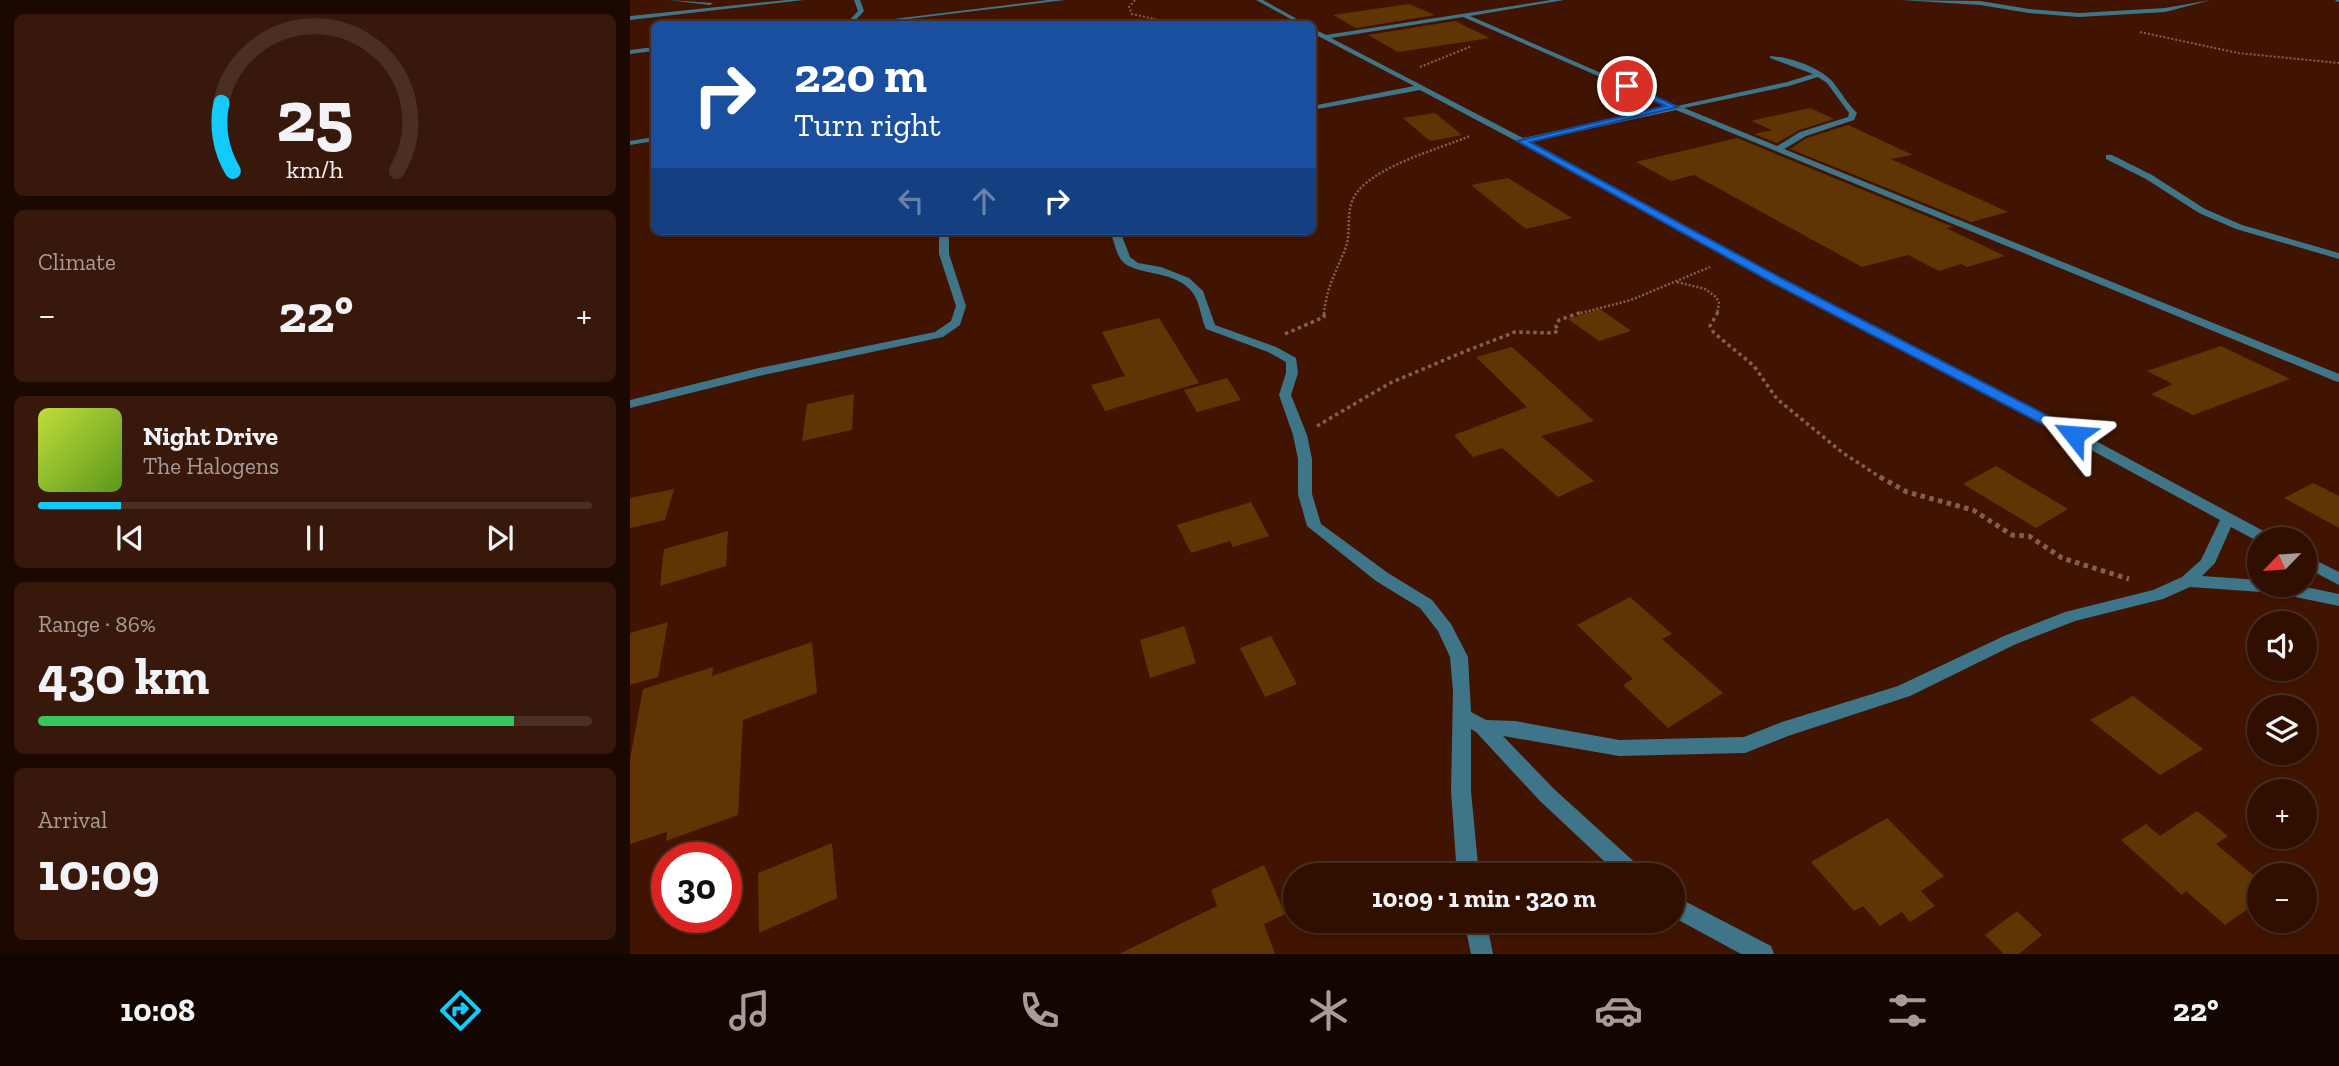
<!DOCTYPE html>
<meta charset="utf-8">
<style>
:root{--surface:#300f01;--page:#38180b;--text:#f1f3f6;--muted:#a89c99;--line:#4b2f23;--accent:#12cafb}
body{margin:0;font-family:"Zilla Slab",serif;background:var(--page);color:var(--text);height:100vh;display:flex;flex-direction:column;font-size:26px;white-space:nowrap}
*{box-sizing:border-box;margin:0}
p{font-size:23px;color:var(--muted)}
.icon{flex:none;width:38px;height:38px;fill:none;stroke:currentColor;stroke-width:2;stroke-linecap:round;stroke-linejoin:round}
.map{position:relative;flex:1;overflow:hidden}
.panel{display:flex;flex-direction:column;gap:14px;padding:14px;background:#1a0801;width:630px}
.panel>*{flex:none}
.guide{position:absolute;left:21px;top:21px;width:665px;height:214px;border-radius:10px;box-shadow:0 2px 5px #0004,0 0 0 2px var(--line);background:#1a4fa0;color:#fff;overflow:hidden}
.needle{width:46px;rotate:245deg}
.tools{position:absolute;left:1617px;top:527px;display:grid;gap:14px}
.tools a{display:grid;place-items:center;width:70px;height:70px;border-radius:50%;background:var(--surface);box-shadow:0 2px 5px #0004,0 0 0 2px var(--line);font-size:35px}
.speed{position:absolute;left:21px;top:842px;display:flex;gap:14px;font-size:35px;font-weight:700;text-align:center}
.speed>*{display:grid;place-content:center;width:91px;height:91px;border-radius:50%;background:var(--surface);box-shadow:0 2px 5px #0004,0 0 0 2px var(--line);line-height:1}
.speed .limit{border:10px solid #d22;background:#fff;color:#111}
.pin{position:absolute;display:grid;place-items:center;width:60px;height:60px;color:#fff;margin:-30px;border:4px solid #fff;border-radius:50%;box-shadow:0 2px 7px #0007}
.me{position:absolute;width:77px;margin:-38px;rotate:298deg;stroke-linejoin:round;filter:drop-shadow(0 0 5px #0008)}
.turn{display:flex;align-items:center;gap:24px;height:147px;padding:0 28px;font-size:32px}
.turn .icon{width:91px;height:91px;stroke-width:2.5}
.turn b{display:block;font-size:49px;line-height:60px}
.lanes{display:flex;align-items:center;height:66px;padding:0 28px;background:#0003;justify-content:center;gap:35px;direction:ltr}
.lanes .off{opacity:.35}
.big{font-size:52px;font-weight:800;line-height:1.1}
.panel .tile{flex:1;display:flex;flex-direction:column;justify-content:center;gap:10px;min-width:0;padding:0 24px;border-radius:10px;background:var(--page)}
.panel .dial{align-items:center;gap:0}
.dial svg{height:182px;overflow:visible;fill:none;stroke:var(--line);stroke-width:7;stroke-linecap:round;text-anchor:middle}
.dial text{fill:var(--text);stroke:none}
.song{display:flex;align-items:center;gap:21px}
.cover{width:84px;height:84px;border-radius:10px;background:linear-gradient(135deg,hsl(70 70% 55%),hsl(90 70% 35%))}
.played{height:7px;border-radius:4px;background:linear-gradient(90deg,var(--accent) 15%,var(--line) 15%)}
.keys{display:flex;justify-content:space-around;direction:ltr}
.heat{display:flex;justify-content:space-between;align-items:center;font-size:38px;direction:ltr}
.charge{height:10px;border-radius:5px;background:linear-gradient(90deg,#34c759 86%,var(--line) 0)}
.trip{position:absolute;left:653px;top:863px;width:402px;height:70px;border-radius:35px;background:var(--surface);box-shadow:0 2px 5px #0004,0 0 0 2px var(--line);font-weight:800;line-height:70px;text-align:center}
.menu{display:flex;height:112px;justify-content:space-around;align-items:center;background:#130600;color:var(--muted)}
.menu .icon{width:49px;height:49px}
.menu .selected{color:var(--accent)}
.menu b{font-size:32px;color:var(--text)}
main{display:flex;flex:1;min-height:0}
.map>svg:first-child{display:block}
.building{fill:#5f3603}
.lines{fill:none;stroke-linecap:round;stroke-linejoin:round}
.path-far3{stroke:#845f4f;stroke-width:2;stroke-dasharray:2 2;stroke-linecap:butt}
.path-far2{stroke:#845f4f;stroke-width:2.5;stroke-dasharray:2 2;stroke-linecap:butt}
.path-far1{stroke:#845f4f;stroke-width:3.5;stroke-dasharray:3.5 3.5;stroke-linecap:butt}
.path{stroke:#845f4f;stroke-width:5;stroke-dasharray:4.5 4.5;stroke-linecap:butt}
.minor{fill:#3f7588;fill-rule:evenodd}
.route{fill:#1a73e8;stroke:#114b97;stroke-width:2}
</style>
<main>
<section class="panel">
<div class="tile dial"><svg viewBox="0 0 100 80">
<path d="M14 69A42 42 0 1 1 86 69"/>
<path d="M14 69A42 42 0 0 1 9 39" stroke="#12cafb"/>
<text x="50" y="56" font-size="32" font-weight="700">25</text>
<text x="50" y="72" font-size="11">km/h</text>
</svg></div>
<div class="tile"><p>Climate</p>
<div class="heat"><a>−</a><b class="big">22°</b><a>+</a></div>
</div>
<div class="tile">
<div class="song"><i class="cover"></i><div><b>Night Drive</b><p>The Halogens</p></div></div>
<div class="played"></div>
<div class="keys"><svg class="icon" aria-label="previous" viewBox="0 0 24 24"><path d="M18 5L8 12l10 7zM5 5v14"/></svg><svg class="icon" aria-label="pause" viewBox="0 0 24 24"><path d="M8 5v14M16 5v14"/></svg><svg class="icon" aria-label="next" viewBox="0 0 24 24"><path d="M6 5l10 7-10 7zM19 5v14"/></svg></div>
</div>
<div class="tile"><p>Range · 86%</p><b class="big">430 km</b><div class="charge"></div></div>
<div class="tile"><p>Arrival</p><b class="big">10:09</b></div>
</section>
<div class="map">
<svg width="1709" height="954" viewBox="0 0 1709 954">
<rect width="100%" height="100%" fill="#401401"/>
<!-- building -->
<g class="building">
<polygon points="779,4 805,15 726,28 703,15"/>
<polygon points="825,21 860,38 768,52 738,35"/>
<polygon points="1180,108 1204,119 1169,130 1147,143 1124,134 1142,130 1121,121"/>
<polygon points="805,113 832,135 800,141 773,118"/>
<polygon points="1218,125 1283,155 1261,159 1378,212 1341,222 1160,149 1177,138"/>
<polygon points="1107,138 1323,227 1316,228 1375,256 1337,267 1331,264 1309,271 1278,255 1232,267 1064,175 1041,181 1006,162"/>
<polygon points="878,178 942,218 896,229 841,185"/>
<polygon points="970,309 1001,331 969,341 938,319"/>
<polygon points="529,318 569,383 475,411 461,385 495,376 472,332"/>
<polygon points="1591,346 1660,379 1563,415 1521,394 1543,384 1517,371"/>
<polygon points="882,347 964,421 911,436 964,481 928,497 872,448 843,457 824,435 897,407 846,357"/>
<polygon points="597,378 611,400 567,412 554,390"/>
<polygon points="224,394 222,430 172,441 177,404"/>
<polygon points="1366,466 1438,509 1406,528 1333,484"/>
<polygon points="1683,483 1709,496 1709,528 1654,498"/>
<polygon points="44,489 35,520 0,528 0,498"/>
<polygon points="621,502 639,536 603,547 600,541 561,553 547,525"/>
<polygon points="98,531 96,566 30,586 34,549"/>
<polygon points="1000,597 1042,634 1032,639 1093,693 1038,728 993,685 1003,679 947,625"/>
<polygon points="38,622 28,677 0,685 0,633"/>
<polygon points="554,626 566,663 520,678 510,640"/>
<polygon points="641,636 667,684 635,697 610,648"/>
<polygon points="182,642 187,693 113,720 108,815 36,841 37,832 0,844 0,759 13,689 83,667 82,676"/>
<polygon points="1503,696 1573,749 1530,775 1460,720"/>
<polygon points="1567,811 1598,836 1586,844 1629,880 1629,901 1595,925 1556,891 1552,895 1491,840 1516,824 1530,836"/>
<polygon points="1257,818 1314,876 1291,891 1305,906 1280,922 1272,912 1250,926 1233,906 1224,911 1181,862"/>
<polygon points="202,843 207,898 129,933 128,873"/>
<polygon points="634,865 655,914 634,924 645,954 489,954 587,906 581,890"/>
<polygon points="1387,911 1412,935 1389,954 1374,954 1355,935"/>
</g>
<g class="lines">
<!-- path-far3 -->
<g class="path-far3">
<polyline points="505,0 499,7 502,14 525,19 519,24"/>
<polyline points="1510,32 1608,53 1709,63"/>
<polyline points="790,67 842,46"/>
</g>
<!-- path-far2 -->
<g class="path-far2">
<polyline points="1047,282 1075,289 1086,297 1089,303 1087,314"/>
<path d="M694,314C696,288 707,270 716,247C721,232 716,214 723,199C737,168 809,149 840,136"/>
<polyline points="947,314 1001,300 1080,267"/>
</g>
<!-- path-far1 -->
<g class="path-far1">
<polyline points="1088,312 1080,326 1084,333 1124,366 1147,399 1213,453 1253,479"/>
<polyline points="655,334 694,317 694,312"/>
<polyline points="687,426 760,383 831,353 885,332 923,333 928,331 926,326 929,320 952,312"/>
</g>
<!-- path -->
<polyline class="path" points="1250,477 1277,492 1343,510 1382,535 1399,536 1432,558 1499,579"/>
<!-- minor -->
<g class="minor">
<polygon points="38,0 83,3 80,5"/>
<polygon points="156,0 174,0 0,20 0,16"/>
<polygon points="224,0 230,0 234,11 222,24 216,24 228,11"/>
<polygon points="418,0 435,0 237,24 223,24"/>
<polygon points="626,0 633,0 676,24 670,24"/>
<path d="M921,0H934L840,16L1047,106L1157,82L1183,74L1140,58V56C1159,57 1189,67 1202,81C1211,92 1217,103 1227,113L1224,120L1176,136L1154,149L1709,374V382L1705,381L1046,110L899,142L1153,280L1449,432L1641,535L1644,539H1629V542L1601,527L1585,563L1572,576L1629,580V584H1661L1709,594V606L1646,593L1560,587L1533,599L1445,621L1386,644L1280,696L1158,736L1115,753L989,756L873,736L924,789L1011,868L1015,875H989L910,801L846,732L841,729V791L849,875H827L821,791L823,691L820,657L808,631L790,608L746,581L677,526L668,494V459L663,435L649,395L656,373V362L638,352L576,329C571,318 570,303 563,293C545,269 507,276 493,262C486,255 484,240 480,231H490L500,257L508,263L531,267L559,278L573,291L585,325L646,347L666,358L668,373L661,395L677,435L682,459V494L691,524L758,573L802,600L821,624L838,657L841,712L856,720L885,721L989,740L1114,737L1152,722L1268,686L1374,636L1435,612L1523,590L1552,577L1571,560L1590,520L1439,438L1145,284L967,184L790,90L682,110V106L784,86L692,38L682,33V28L696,35ZM833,17L1039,107L893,138L701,38ZM1188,77L1197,83L1219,113L1218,117L1170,132L1147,146L1054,108L1159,86Z"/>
<polygon points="1270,0 1350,1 1399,9 1449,13 1535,8 1581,0 1535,12 1449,17 1399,13 1350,5"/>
<polygon points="1705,0 1709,0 1709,2 1706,1"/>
<polygon points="24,47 24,51 0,54 0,50"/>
<polygon points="24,137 24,141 0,145 0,141"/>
<polygon points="1476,155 1482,155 1522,175 1575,209 1612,225 1709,253 1709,259 1606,229 1569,213 1516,179 1476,159"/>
<polygon points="309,231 319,231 319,254 336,306 330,325 313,337 129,376 0,408 0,400 129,368 305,332 321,321 326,306 309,254"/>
<polygon points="1675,555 1709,572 1709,585 1675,567"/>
<polygon points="1043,895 1141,946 1144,954 1111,954 1043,917"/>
<polygon points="834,920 856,920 863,954 841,954"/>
</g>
</g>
<!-- route -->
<polygon class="route" points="994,85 1000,85 1048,107 900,142 1153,279 1449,432 1451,435 1449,438 1439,438 1145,284 887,141 1036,106 994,88"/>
</svg>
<div class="tools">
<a><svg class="needle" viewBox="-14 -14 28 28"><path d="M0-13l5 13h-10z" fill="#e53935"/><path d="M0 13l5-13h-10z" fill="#a89c99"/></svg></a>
<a><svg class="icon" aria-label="sound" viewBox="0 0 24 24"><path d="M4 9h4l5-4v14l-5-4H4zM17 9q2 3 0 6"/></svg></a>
<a><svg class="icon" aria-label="layers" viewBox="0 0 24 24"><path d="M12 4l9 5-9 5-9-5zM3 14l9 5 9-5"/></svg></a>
<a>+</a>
<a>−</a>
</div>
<div class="speed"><div class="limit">30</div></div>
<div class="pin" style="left:997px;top:86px;background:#d93025"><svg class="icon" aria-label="arrive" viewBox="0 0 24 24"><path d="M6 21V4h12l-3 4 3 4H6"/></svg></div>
<svg class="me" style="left:1444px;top:435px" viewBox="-20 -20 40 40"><path d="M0-17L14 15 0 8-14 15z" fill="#1a73e8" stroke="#fff" stroke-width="4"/></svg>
<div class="trip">10:09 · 1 min · 320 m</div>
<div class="guide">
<div class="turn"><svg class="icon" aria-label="right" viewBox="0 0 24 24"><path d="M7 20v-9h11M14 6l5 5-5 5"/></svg><div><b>220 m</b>Turn right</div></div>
<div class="lanes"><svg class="icon off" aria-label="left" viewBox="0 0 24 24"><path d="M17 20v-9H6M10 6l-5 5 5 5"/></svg><svg class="icon off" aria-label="ahead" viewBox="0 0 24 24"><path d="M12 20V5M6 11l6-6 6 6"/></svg><svg class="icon" aria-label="right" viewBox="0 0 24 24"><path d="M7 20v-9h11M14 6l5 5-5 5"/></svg></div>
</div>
</div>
</main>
<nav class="menu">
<b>10:08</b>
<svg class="icon selected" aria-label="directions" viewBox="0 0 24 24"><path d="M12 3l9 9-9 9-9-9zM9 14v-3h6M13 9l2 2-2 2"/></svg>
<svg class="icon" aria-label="music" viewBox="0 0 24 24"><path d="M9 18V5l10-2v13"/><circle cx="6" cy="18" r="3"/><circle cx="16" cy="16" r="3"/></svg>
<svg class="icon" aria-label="phone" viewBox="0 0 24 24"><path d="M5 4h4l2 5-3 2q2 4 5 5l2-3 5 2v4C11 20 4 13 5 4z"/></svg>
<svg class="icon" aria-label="climate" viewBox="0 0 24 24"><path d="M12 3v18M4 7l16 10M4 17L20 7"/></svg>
<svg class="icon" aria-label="car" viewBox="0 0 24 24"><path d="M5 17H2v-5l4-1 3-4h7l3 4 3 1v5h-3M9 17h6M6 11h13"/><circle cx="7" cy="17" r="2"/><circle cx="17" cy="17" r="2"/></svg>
<svg class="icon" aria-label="filters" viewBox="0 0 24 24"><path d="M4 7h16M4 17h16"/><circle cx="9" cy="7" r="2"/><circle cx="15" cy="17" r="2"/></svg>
<b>22°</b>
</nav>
